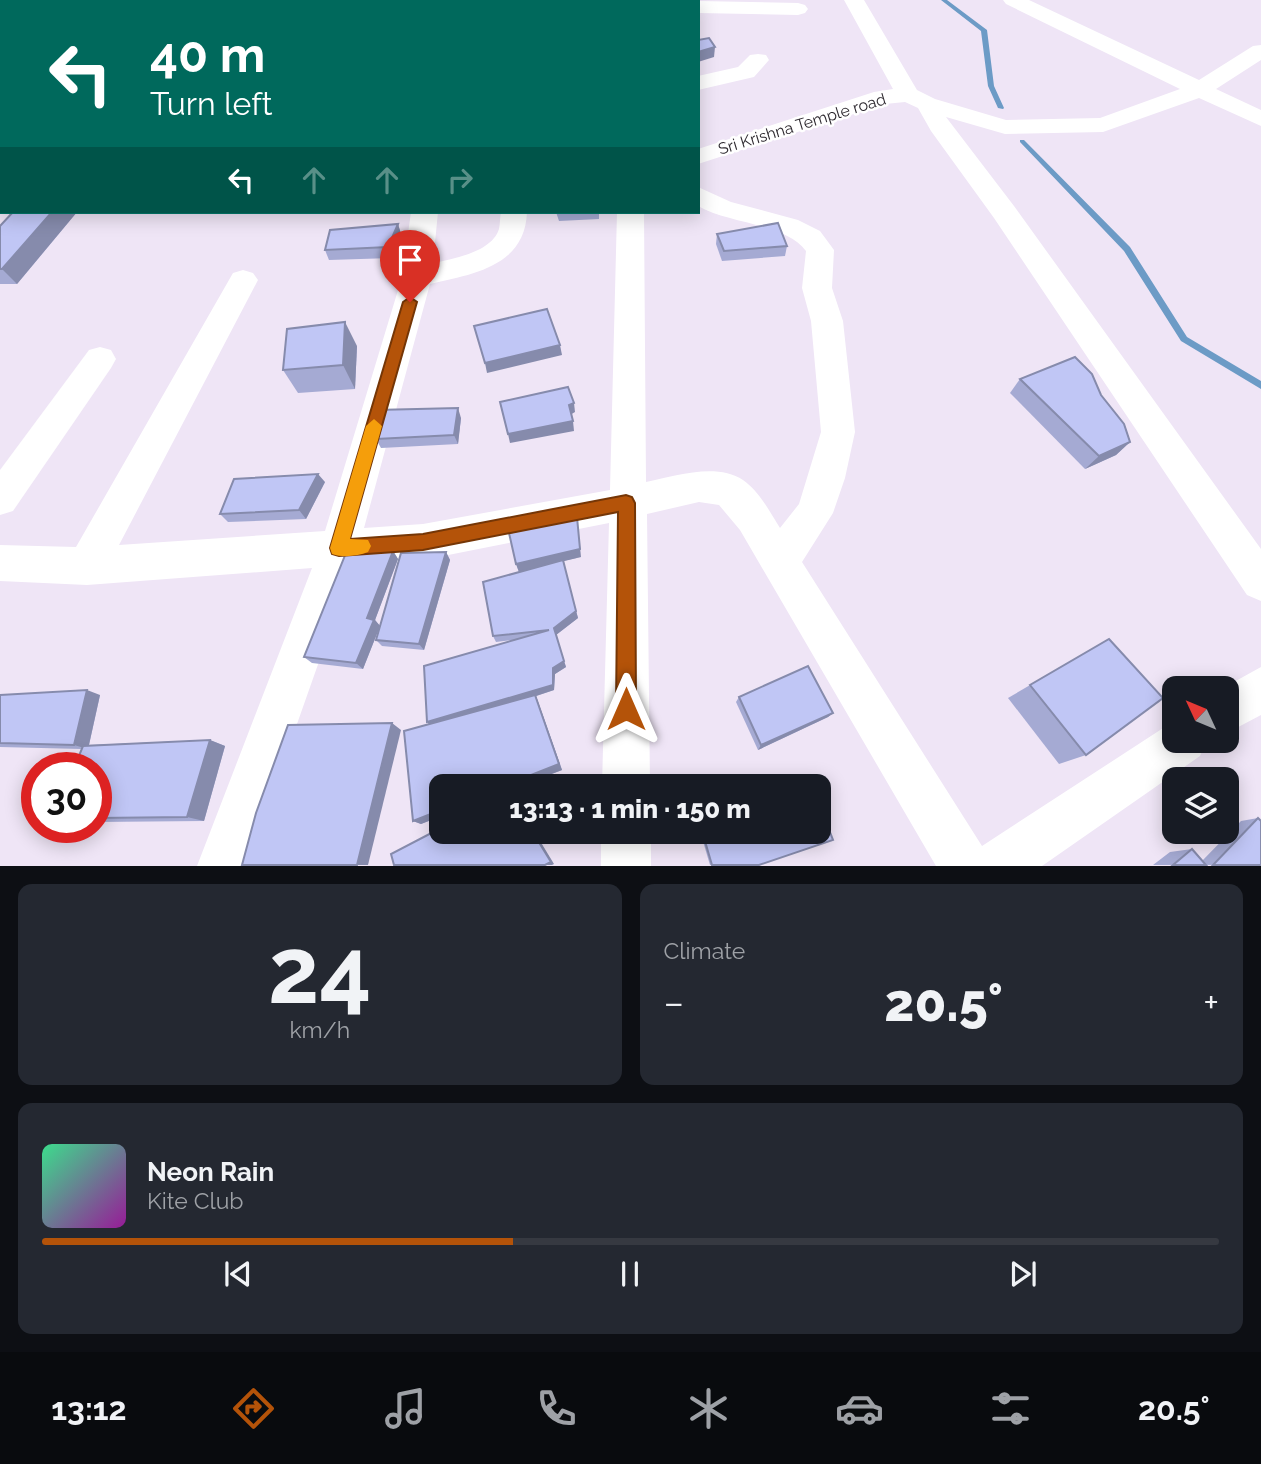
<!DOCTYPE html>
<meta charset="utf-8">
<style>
:root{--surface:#171b24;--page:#242831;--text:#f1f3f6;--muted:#9ea1a6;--line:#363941;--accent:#b45309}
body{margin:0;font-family:Raleway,sans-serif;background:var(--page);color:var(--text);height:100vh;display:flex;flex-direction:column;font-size:26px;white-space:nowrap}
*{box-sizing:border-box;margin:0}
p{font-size:23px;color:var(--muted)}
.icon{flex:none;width:38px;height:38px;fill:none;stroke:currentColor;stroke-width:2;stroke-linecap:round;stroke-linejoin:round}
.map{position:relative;height:866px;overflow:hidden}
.side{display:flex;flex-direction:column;gap:18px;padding:18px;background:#0d0f14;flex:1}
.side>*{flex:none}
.hud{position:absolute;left:0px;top:0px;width:700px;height:214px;box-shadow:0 4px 18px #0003;background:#00695c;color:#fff;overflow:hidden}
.needle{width:46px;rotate:314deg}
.controls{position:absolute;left:1162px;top:676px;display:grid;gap:14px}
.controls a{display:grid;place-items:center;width:77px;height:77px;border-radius:14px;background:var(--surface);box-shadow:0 4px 18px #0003;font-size:35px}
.speed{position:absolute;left:21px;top:752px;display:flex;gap:14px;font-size:35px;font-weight:700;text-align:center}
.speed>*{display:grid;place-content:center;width:91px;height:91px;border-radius:50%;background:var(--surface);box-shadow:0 4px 18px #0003;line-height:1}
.speed .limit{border:10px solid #d22;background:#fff;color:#111}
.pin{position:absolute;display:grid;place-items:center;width:60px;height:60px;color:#fff;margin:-72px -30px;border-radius:50% 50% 50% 0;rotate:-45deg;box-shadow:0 0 7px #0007}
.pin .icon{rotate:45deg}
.me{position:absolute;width:77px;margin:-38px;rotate:0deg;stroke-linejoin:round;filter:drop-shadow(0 0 5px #0008)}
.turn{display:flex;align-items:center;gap:24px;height:147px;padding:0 35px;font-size:32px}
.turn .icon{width:91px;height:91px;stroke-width:2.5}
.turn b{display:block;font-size:49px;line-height:60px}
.lanes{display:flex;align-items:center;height:66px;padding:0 35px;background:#0003;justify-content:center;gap:35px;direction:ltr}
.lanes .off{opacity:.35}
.big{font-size:52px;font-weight:800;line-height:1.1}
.side .tile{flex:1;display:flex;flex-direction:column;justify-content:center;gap:10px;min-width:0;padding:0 24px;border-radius:14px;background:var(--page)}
.side .dial{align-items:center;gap:0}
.dial b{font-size:91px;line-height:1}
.song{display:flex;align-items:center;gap:21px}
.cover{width:84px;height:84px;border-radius:10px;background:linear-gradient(135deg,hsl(150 70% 55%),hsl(300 70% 35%))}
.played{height:7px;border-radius:4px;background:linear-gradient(90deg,var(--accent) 40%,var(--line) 40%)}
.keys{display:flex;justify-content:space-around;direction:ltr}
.heat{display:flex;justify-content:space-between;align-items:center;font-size:38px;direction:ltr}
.side .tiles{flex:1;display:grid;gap:18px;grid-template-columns:1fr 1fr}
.tile:last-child{grid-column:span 2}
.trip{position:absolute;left:429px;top:774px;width:402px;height:70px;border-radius:14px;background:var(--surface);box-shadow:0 4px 18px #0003;font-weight:800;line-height:70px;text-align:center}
.tabs{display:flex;height:112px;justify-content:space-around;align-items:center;background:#090b0e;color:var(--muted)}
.tabs .icon{width:49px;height:49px}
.tabs .active{color:var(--accent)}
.tabs b{font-size:32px;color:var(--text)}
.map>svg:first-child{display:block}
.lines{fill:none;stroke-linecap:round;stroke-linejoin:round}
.stream{fill:#6c9bc6;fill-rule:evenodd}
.minor{fill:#fff;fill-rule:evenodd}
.secondary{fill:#fadbee;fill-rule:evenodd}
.wall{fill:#a5aad3}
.shaded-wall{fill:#868bac}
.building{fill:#c0c6f5;stroke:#868bac;stroke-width:2}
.route{fill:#b45309;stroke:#753606;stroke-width:2}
.slow{fill:#f59e0b}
.labels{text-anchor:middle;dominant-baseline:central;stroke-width:5;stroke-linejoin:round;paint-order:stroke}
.far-street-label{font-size:16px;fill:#2d292f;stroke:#fff}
</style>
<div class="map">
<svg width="1261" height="866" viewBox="0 0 1261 866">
<rect width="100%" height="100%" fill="#efe5f6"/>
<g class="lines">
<!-- stream -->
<g class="stream">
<polygon points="941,0 947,0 987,30 994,86 1004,108 1003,109 998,108 988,86 981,31"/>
<polygon points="1020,140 1024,140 1130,247 1187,337 1261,381 1261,389 1181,341 1124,251 1020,142"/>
</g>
<!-- minor -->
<g class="minor">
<rect x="381" y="0" width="20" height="2"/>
<rect x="607" y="0" width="20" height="2"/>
<polygon points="844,0 864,0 917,90 935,99 1006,120 1100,118 1180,89 1006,4 1003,0 1029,0 1199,80 1253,46 1261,45 1261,60 1216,89 1261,110 1261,126 1199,98 1103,132 1005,134 946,117 1014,206 1261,549 1261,601 1247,595 994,218 931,131 918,108 905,102 885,104 698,164 698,149 874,92 893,89"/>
<polygon points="698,1 798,3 805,5 808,9 805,13 798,15 698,13 698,2 695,2"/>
<polygon points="758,54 766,55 769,60 754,77 698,90 698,76 738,67 750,55"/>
<rect x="0" y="129" width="2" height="14"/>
<path d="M698,187L731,202L798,220L820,231L834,250L832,288L843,321L855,432L845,478L833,513L802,562L982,846L1174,721V740H1207L1200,756L1042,866H936L740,530L719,505L699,502L647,514L650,786H602L609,523L423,560L353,565L247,866H197L312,568L87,585L0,581V545L76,547L233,273L243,270L253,273L258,280L119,545L325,531L402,277L411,212H438L433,263C453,259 492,252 499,229C500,224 500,217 501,212H527C525,266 474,274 430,284L364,528L423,524L610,490L617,212H644L646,482C674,476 717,462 743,480C759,491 770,512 780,528L799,504L821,432L811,321L802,288L806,251C785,223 729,224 698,206Z"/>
<polygon points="100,347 111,350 116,359 111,368 13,511 0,515 0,470 89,350"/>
<polygon points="1261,667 1261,715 1227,733 1227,688 1223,688"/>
<rect x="601" y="831" width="50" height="35"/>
</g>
<!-- secondary -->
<g class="secondary">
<polygon points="157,0 179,0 156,2"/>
<polygon points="195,0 217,0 193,2"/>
<polygon points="0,163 2,163 0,182"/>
</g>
</g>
<!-- wall -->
<g class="wall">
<polygon points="13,212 77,212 17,284 0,284 0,226"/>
<polygon points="556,212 599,212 599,219 559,221"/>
<polygon points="398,224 401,234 392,258 329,260 325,250"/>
<polygon points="717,234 787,246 785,256 722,261 716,244"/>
<polygon points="357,346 355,389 298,393 283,370"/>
<polygon points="1020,379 1130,442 1116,455 1085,469 1010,393"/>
<polygon points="461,418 458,444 381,448 376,439"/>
<polygon points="325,482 306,519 228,522 220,514"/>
<polygon points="393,551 398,559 375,620 380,626 363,669 312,663 304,657"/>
<polygon points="446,552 450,560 424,650 382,646 376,640"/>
<polygon points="581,557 563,561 578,618 556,635 566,667 555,674 554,690 536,696 562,770 421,824 413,821 429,724 427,722 513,640 496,642 493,636 519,572 516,564"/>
<polygon points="1109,639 1086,755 1059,764 1008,698"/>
<polygon points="0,695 100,695 89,745 210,740 225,746 204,821 96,822 96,768 82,749 0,747"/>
<polygon points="739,697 833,713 828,717 758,750 736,702"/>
<polygon points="1258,818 1261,865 1153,865 1170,852 1192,849 1202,861 1241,821"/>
<polygon points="700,831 819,831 760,865 710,865"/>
</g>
<!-- shaded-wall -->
<g class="shaded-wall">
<polygon points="715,47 714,57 698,62 698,52"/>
<polygon points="52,212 77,212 17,284 2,269"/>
<polygon points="398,224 401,234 392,258 388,247"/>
<polygon points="345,322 357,346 355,389 343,365"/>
<polygon points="560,345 562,355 487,373 485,363"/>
<polygon points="574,403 575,412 570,415 569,405"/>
<polygon points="458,408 461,418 458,444 454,435"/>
<polygon points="573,421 574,431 510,443 508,434"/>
<polygon points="1130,442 1116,455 1085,469 1099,456"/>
<polygon points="318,474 325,482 306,519 299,510"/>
<polygon points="577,517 581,557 519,572 516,564"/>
<polygon points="393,551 398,559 375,620 380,626 363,669 356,663 367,618"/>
<polygon points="446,552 450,560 424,650 419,644"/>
<polygon points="576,611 578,618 556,635 554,628"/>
<polygon points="564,661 566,667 555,674 554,690 536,696 562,770 520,786 503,786 427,722 553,668"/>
<polygon points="87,690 100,695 88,749 74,745"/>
<polygon points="833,713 828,717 758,750 761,745"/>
<polygon points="392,723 401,730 368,865 357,865"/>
<polygon points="210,740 225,746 204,821 187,817"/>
<polygon points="441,810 441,816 421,824 413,821"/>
<polygon points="472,831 475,831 486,844 480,841"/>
<polygon points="532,831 534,831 554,864 552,865 545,865"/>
</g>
<!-- building -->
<g class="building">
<polygon points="502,0 531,0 530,2 502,2"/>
<polygon points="709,38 715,47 698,52 698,40"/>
<polygon points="13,212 52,212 2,269 0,269 0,226"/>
<polygon points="778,223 787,246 724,251 717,234"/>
<polygon points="398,224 388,247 325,250 330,230"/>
<polygon points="547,309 560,345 485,363 474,326"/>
<polygon points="345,322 343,365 283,370 287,329"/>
<polygon points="1075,357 1092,374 1101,395 1124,424 1130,442 1099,456 1020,379"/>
<polygon points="568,387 574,403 569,405 573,421 508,434 500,402"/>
<polygon points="458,408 454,435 376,439 376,410"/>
<polygon points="318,474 299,510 220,514 234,479"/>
<polygon points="577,517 580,549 516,564 509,533"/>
<polygon points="348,548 393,551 367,618 374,620 356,663 304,657"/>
<polygon points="446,552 419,644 376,640 401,553"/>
<polygon points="563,560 576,611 554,628 564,661 553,668 553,685 427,722 424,666 549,630 493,636 483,582"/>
<polygon points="1109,639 1163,698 1086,755 1030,685"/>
<polygon points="808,666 833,713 761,745 739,697"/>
<polygon points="87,690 74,745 0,743 0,695"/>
<polygon points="535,695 559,764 503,786 441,786 441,810 413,821 404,731"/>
<polygon points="392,723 357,865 242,865 256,813 288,725"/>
<polygon points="210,740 187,817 96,818 96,768 74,768 83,746"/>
<polygon points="810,781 812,786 797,786"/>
<polygon points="819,804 833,840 759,865 712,865 702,831 819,831"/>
<polygon points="1258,818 1261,821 1261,865 1213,865"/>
<polygon points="441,828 441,831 472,831 480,841 502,831 532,831 551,862 545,865 394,865 391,854"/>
<polygon points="1192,849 1206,865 1173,865"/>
</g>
<!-- route -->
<polygon class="route" points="410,297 417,302 350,539 423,534 626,495 632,497 635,503 636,709 633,716 626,719 619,716 616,709 618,512 423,550 339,556 332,554 330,548 403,302"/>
<!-- slow -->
<path class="slow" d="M374,419L382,426L350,539L368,540L371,546L368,552C358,556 343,558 332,554L330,548L366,426Z"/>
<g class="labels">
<!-- far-street labels -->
<g class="far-street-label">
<text transform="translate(802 124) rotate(-17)">Sri Krishna Temple road</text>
</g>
</g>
</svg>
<div class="controls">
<a><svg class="needle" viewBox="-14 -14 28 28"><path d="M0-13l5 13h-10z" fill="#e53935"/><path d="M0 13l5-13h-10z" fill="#9ea1a6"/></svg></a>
<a><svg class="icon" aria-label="layers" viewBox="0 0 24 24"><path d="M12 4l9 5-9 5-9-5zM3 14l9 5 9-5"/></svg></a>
</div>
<div class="speed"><div class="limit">30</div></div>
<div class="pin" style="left:410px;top:302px;background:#d93025"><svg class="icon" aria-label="arrive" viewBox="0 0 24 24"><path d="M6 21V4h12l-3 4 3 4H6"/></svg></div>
<svg class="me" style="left:626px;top:709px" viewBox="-20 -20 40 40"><path d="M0-17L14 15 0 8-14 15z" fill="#b45309" stroke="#fff" stroke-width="4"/></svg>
<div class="trip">13:13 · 1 min · 150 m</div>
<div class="hud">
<div class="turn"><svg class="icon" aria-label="left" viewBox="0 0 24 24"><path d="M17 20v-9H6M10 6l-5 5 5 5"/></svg><div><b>40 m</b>Turn left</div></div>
<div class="lanes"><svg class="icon" aria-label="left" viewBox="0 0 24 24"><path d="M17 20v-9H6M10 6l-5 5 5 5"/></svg><svg class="icon off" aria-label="ahead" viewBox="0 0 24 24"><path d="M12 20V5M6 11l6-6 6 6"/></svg><svg class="icon off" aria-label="ahead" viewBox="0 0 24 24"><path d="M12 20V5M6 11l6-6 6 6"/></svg><svg class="icon off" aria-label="right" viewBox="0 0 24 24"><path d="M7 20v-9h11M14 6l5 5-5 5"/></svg></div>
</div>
</div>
<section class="side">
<div class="tiles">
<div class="tile dial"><b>24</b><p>km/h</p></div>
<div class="tile"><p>Climate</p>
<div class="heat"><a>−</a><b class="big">20.5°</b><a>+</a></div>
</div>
<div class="tile">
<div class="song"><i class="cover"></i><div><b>Neon Rain</b><p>Kite Club</p></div></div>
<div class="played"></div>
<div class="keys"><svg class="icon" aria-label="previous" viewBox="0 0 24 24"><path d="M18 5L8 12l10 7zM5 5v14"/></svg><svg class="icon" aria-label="pause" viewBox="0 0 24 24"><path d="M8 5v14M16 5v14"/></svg><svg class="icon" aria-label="next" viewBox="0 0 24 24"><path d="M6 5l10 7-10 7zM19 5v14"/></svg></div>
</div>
</div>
</section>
<nav class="tabs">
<b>13:12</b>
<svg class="icon active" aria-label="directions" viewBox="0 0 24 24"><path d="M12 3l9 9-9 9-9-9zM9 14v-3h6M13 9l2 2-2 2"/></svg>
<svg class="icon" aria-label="music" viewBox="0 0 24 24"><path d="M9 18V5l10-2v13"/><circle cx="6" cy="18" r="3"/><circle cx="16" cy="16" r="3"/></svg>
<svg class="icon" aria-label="phone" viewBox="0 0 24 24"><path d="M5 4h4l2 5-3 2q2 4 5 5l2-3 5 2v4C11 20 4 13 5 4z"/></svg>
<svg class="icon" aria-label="climate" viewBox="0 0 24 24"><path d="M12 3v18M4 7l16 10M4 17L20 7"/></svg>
<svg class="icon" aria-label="car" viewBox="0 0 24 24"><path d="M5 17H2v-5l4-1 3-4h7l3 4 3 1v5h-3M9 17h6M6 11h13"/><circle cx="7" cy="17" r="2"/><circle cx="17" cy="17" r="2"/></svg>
<svg class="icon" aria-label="filters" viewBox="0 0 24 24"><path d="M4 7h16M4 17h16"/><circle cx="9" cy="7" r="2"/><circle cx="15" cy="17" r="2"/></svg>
<b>20.5°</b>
</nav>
